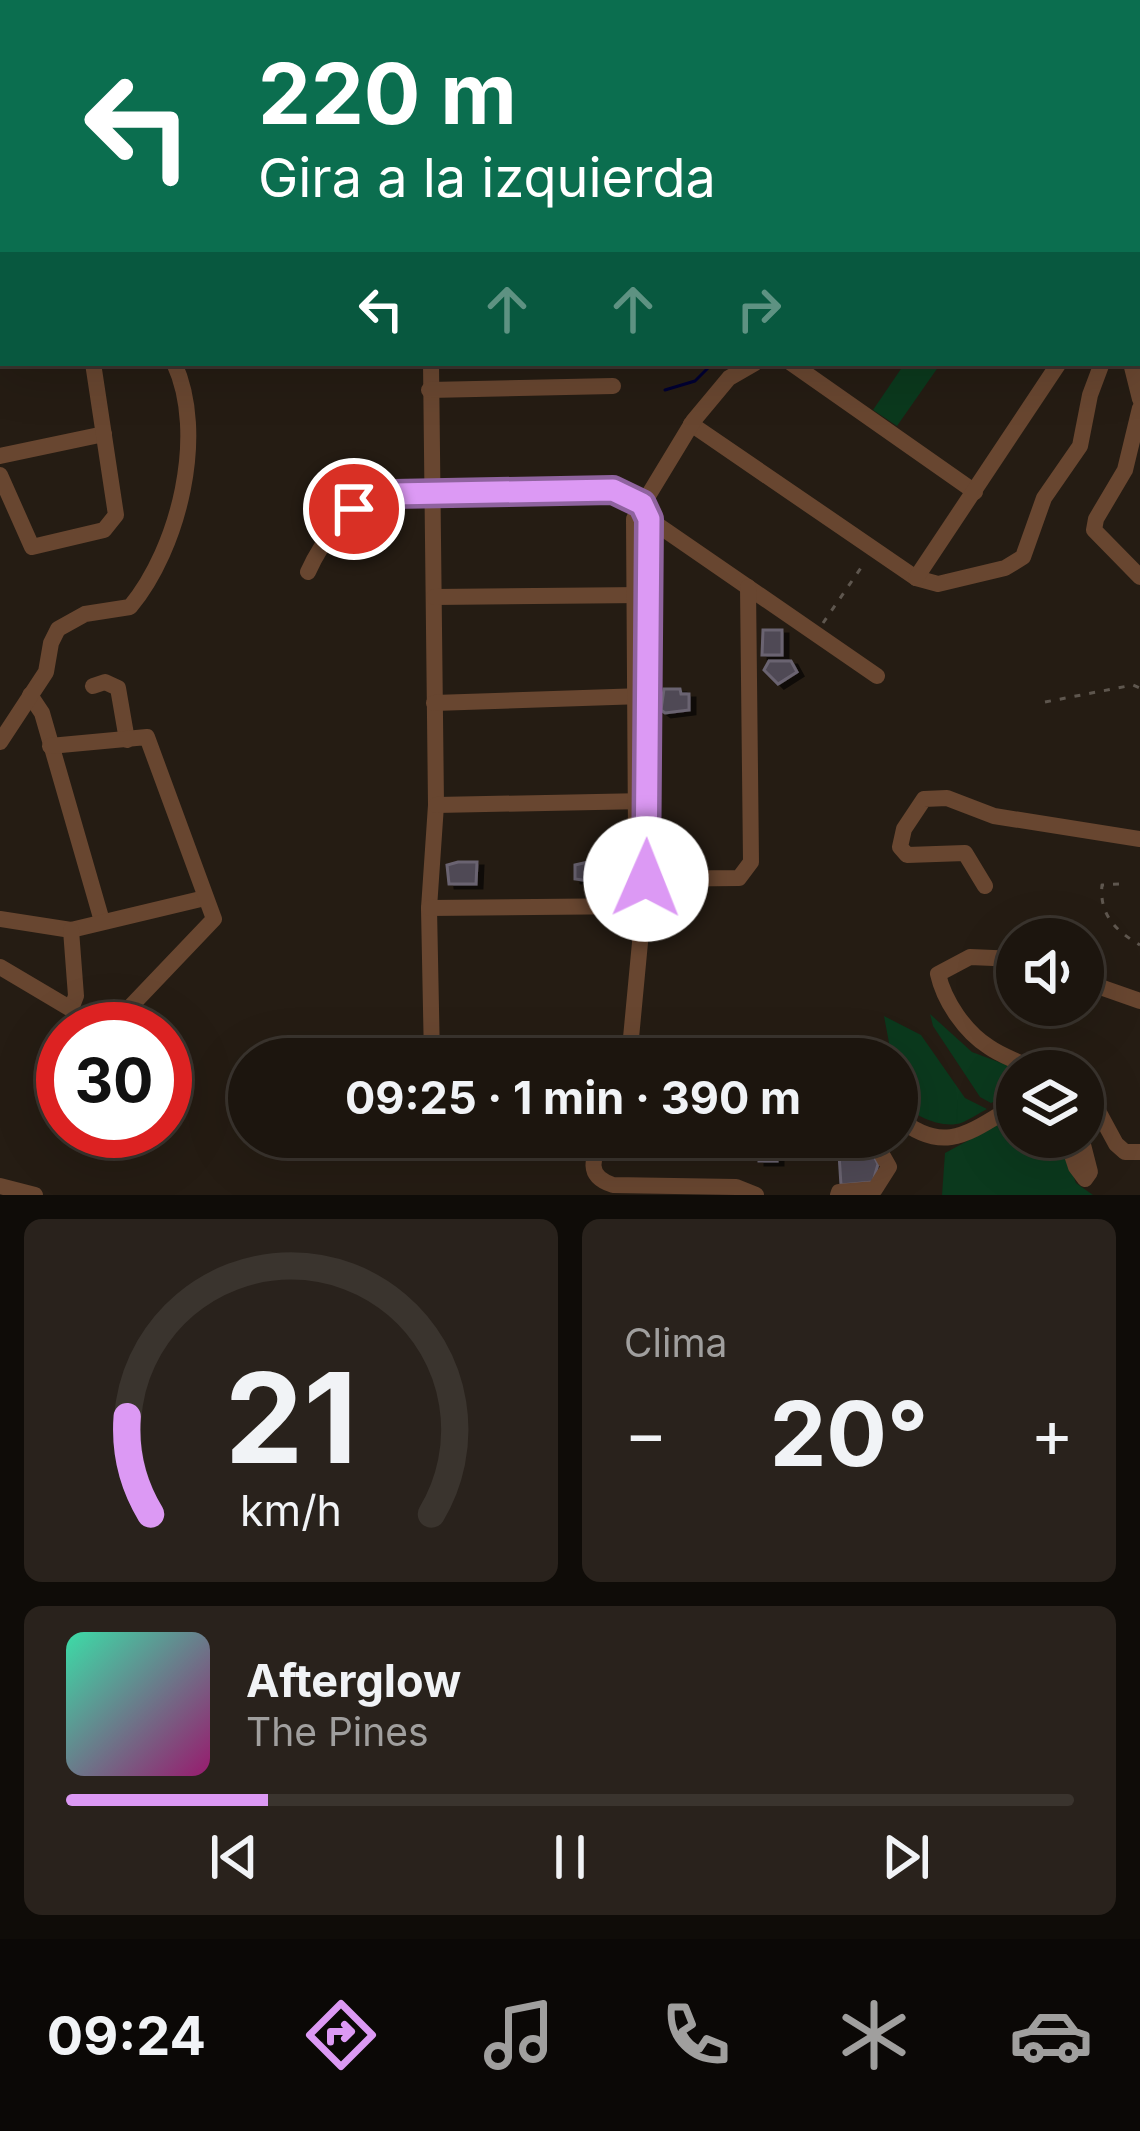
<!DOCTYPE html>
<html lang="es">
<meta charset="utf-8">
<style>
:root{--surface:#1c150e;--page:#29221c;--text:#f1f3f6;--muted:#a09f9e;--line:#3a342e;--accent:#dc99f4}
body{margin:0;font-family:Inter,sans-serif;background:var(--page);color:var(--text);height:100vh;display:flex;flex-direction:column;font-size:45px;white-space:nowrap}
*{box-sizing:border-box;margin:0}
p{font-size:39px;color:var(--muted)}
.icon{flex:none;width:66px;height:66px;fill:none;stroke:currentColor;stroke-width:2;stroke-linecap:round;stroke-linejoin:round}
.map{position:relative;height:1195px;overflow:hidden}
.side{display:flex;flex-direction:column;gap:24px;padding:24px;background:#0f0c08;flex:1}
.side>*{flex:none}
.guide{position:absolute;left:0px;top:0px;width:1140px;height:366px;box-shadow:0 12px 48px #0002,0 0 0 3px var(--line);background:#0b6e4f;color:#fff;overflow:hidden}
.buttons{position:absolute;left:996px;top:918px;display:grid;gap:24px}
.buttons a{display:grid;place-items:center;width:108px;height:108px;border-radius:50%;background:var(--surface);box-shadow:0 12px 48px #0002,0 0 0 3px var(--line);font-size:60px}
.speed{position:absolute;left:36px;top:1002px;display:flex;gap:24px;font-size:60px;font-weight:700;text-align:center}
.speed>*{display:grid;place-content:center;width:156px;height:156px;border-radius:50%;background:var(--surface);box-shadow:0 12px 48px #0002,0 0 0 3px var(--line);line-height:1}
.speed .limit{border:18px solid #d22;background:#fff;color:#111}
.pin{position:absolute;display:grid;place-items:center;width:102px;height:102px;color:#fff;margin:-51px;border:6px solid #fff;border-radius:50%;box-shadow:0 3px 12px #0007}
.me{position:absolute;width:132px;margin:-66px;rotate:1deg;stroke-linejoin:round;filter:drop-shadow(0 0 9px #0008)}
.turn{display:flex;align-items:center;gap:42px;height:252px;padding:0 60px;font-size:54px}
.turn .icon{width:156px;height:156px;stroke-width:2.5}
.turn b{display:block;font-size:84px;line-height:102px}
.lanes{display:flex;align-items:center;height:114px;padding:0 60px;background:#0003;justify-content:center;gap:60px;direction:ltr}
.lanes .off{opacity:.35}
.big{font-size:90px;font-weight:700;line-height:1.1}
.side .tile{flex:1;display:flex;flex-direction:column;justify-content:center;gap:18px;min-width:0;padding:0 42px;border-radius:18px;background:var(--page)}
.side .dial{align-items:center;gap:0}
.dial svg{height:312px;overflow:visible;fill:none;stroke:var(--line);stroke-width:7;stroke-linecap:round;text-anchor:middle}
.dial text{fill:var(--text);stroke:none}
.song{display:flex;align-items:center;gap:36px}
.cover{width:144px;height:144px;border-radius:18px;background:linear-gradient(135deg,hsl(160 70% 55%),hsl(320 70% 35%))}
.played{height:12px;border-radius:6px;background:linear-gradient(90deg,var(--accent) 20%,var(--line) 20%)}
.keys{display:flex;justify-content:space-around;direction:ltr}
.heat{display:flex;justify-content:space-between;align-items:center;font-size:66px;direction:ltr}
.side .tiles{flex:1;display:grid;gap:24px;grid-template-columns:1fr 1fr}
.tile:last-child{grid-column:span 2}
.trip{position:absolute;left:228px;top:1038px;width:690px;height:120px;border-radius:60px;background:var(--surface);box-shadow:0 12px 48px #0002,0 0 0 3px var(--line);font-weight:700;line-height:120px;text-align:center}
.dock{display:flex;height:192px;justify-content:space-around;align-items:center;background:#0b0806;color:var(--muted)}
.dock .icon{width:84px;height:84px}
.dock .selected{color:var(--accent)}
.dock b{font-size:54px;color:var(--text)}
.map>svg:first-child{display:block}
.green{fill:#0b391d}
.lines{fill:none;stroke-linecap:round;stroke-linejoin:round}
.stream{stroke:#000032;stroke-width:3}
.building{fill:#4f4955;stroke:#6a6471;stroke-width:3;filter:url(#shadow)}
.path{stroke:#5e564e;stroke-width:3;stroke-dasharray:6 9;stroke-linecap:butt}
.minor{stroke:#684630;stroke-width:16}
.route-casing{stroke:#8f639f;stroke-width:30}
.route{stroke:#dc99f4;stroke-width:21}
</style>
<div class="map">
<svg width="1140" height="1195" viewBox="0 0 1140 1195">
<defs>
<filter id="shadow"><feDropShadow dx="6" dy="4" stdDeviation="0" flood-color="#0009"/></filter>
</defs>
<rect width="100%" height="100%" fill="#251c13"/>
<!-- green -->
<g class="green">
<polygon points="905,363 941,363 897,426 873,410"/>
<polygon points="930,1014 972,1052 1023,1071 1017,1071 1017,1091 991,1103 980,1097 933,1026"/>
<path d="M884,1016L921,1035L965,1098L987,1109C979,1113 969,1120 961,1123C942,1129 910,1116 900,1098C895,1087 897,1071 897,1059H892Z"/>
<polygon points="1017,1114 1017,1137 1059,1137 1076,1183 1093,1195 942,1195 945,1153"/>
</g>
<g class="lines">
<!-- stream -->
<g class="stream">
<polyline points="967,0 969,3"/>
<polyline points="1137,184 1140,184"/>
<polyline points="665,390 695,381 713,363"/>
</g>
</g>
<!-- building -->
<g class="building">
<polygon points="763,630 782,630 782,655 762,655"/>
<polygon points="769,661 791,661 797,672 778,684 764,670"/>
<polygon points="664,689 680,689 681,694 689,694 689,710 665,713 661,710"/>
<polygon points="458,862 477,862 476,884 449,884 447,865"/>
<polygon points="588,862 597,862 598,882 575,879 575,865"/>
<rect x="759" y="1137" width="18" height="24"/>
<polygon points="865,1137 878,1164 873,1182 841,1185 838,1138"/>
</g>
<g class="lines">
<!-- path -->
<g class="path">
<polyline points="823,623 865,562"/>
<polyline points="1045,702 1133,685 1140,688"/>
<polyline points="629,849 630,869"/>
<path d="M1119,884L1102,885C1099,915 1116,931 1140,945"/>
</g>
<!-- minor -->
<g class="minor">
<polyline points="48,0 49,3"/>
<polyline points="140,0 141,3"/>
<polyline points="229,0 230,3"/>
<polyline points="546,0 546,3"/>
<polyline points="0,165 3,178"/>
<polyline points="0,220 3,220"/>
<polyline points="1137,249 1140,243"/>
<polyline points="431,363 436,805 429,908 432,1059"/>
<polyline points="791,363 975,492"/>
<polyline points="1131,363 1140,399"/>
<polyline points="429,390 613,386"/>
<polyline points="1140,408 1125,470 1096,519 1094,530 1140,577"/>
<polyline points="691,424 916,578 938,584 1005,568 1023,557 1044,498 1080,446 1090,395 1102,363"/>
<polyline points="0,456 104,434"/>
<polyline points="0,475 32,547 104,530 116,515 93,363"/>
<polyline points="649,519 877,676"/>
<path d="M308,572C321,543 349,503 381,495L613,491L642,504L649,519L646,879L629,1059"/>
<polyline points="916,578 1059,363"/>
<polyline points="434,597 643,595"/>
<polyline points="93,686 105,682 118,688 127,740"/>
<polyline points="30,695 42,713 102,921"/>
<polyline points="434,703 643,696"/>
<path d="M0,742L46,672L51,643L58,629L85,614L130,607C179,548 207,434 174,363"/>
<polyline points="436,805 646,801"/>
<polyline points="636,834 634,519 694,420 729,378 755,363"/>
<polyline points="640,879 739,878 751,862 748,587"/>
<polyline points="985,886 965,853 907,855 900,847 904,829 924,799 947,798 994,816 1140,839"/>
<polyline points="429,908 642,906"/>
<polyline points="0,919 71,930 205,898"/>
<polyline points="71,930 76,996 71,1009"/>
<path d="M1017,959L970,957L938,974C944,1001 965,1032 989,1047C1003,1057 1020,1061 1034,1071"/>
<polyline points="0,967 71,1009 92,1029 111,1027 214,919 147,737 50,746"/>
<polyline points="1083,981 1140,1001"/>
<polyline points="530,1059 578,1059"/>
<polyline points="594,1059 629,1058"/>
<polyline points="864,1059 865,1059"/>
<polyline points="1065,1071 1062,1066 1067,1061 1077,1071"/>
<polyline points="1083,1083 1116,1144 1125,1152 1140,1152"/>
<path d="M897,1117C945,1157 971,1131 1017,1104"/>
<path d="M604,1137C592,1158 585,1176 613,1185L736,1187L756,1195"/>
<polyline points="1066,1137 1076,1167 1085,1179 1090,1172 1081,1137"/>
<polyline points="0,1186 35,1195"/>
<polyline points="838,1195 839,1192 875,1189 889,1167 872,1137"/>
</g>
</g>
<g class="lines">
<!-- route casing -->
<g class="route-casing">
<polyline id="route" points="354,509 370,498 393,494 613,490 642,504 649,519 646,879"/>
</g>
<!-- route -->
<use href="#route" class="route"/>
</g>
</svg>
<div class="buttons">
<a><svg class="icon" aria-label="sound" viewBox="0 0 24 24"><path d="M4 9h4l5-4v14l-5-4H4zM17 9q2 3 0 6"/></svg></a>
<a><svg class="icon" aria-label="layers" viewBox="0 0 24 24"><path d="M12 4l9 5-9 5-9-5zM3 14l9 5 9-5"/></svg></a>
</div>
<div class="speed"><div class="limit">30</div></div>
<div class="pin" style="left:354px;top:509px;background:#d93025"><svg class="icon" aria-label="arrive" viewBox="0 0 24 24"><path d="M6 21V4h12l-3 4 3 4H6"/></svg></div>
<svg class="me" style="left:646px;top:879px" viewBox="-20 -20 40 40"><circle r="19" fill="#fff"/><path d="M0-13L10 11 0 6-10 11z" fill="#dc99f4"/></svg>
<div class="trip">09:25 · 1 min · 390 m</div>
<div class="guide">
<div class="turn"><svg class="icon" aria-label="left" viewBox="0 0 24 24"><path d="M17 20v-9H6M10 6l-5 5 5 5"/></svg><div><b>220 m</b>Gira a la izquierda</div></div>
<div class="lanes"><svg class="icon" aria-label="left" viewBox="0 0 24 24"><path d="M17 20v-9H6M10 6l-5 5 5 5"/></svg><svg class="icon off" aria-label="ahead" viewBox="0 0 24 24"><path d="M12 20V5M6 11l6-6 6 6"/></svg><svg class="icon off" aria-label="ahead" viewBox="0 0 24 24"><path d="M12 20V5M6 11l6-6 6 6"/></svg><svg class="icon off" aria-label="right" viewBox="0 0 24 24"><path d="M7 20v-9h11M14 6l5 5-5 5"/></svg></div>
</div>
</div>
<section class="side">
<div class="tiles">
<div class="tile dial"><svg viewBox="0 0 100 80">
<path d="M14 69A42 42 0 1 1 86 69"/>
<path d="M14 69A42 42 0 0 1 8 44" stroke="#dc99f4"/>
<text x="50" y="56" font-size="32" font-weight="700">21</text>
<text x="50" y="72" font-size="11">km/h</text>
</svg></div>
<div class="tile"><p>Clima</p>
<div class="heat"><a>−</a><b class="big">20°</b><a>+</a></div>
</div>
<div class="tile">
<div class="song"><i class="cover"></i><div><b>Afterglow</b><p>The Pines</p></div></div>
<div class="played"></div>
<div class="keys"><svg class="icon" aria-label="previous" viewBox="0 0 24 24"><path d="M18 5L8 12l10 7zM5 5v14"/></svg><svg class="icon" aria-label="pause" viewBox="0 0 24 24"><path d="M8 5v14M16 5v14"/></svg><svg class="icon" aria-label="next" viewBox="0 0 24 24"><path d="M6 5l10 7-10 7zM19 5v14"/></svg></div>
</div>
</div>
</section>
<nav class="dock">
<b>09:24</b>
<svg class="icon selected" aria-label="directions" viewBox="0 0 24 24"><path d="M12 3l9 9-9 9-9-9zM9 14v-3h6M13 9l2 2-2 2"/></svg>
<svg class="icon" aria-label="music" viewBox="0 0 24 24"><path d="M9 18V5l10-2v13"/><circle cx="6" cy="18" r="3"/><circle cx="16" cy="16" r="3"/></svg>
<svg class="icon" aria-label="phone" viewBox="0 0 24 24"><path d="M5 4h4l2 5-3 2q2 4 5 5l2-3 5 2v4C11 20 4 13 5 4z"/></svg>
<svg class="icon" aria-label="climate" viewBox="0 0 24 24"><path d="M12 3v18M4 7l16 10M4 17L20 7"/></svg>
<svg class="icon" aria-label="car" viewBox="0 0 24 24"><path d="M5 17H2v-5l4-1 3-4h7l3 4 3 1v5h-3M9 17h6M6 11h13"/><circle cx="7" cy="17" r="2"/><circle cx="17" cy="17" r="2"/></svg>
</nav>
